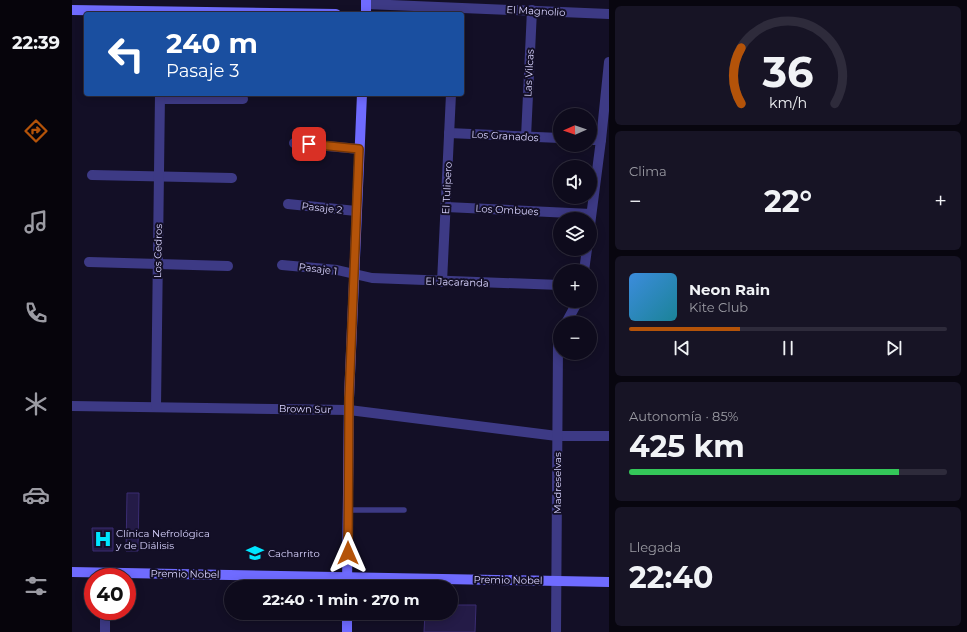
<!DOCTYPE html>
<html lang="es">
<meta charset="utf-8">
<style>
:root{--surface:#0e0b1c;--page:#171425;--text:#f1f3f6;--muted:#9b9ba3;--line:#2e2b3b;--accent:#b45309}
body{margin:0;font-family:Montserrat,sans-serif;background:var(--page);color:var(--text);height:100vh;display:flex;flex-direction:column;font-size:15px;white-space:nowrap}
*{box-sizing:border-box;margin:0}
p{font-size:13px;color:var(--muted)}
.icon{flex:none;width:22px;height:22px;fill:none;stroke:currentColor;stroke-width:2;stroke-linecap:round;stroke-linejoin:round}
.map{position:relative;flex:1;overflow:hidden}
.panel{display:flex;flex-direction:column;gap:6px;padding:6px;background:#08060f;width:358px}
.panel>*{flex:none}
.guide{position:absolute;left:12px;top:12px;width:380px;height:84px;border-radius:4px;box-shadow:0 2px 10px #0003,0 0 0 1px var(--line);background:#1a4fa0;color:#fff;overflow:hidden}
.needle{width:26px;rotate:268deg}
.fabs{position:absolute;left:481px;top:108px;display:grid;gap:8px}
.fabs a{display:grid;place-items:center;width:44px;height:44px;border-radius:50%;background:var(--surface);box-shadow:0 2px 10px #0003,0 0 0 1px var(--line);font-size:20px}
.speed{position:absolute;left:12px;top:568px;display:flex;gap:8px;font-size:20px;font-weight:700;text-align:center}
.speed>*{display:grid;place-content:center;width:52px;height:52px;border-radius:50%;background:var(--surface);box-shadow:0 2px 10px #0003,0 0 0 1px var(--line);line-height:1}
.speed .limit{border:6px solid #d22;background:#fff;color:#111}
.pin{position:absolute;display:grid;place-items:center;width:34px;height:34px;color:#fff;margin:-17px;border-radius:8px;box-shadow:0 2px 6px #0006}
.me{position:absolute;width:44px;margin:-22px;rotate:0deg;stroke-linejoin:round;filter:drop-shadow(0 0 3px #0008)}
.turn{display:flex;align-items:center;gap:14px;height:84px;padding:0 16px;font-size:18px}
.turn .icon{width:52px;height:52px;stroke-width:2.5}
.turn b{display:block;font-size:28px;line-height:34px}
.big{font-size:30px;font-weight:700;line-height:1.1}
.panel .tile{flex:1;display:flex;flex-direction:column;justify-content:center;gap:6px;min-width:0;padding:0 14px;border-radius:6px;background:var(--page)}
.panel .dial{align-items:center;gap:0}
.dial svg{height:104px;overflow:visible;fill:none;stroke:var(--line);stroke-width:7;stroke-linecap:round;text-anchor:middle}
.dial text{fill:var(--text);stroke:none}
.song{display:flex;align-items:center;gap:12px}
.cover{width:48px;height:48px;border-radius:6px;background:linear-gradient(135deg,hsl(210 70% 55%),hsl(190 70% 35%))}
.played{height:4px;border-radius:2px;background:linear-gradient(90deg,var(--accent) 35%,var(--line) 35%)}
.keys{display:flex;justify-content:space-around;direction:ltr}
.heat{display:flex;justify-content:space-between;align-items:center;font-size:22px;direction:ltr}
.charge{height:6px;border-radius:3px;background:linear-gradient(90deg,#34c759 85%,var(--line) 0)}
.trip{position:absolute;left:152px;top:580px;width:234px;height:40px;border-radius:20px;background:var(--surface);box-shadow:0 2px 10px #0003,0 0 0 1px var(--line);font-weight:700;line-height:40px;text-align:center}
main{display:flex;flex:1;min-height:0}
.tabs{display:flex;flex-direction:column;width:72px;justify-content:space-around;align-items:center;background:#06040b;color:var(--muted)}
.tabs .icon{width:28px;height:28px}
.tabs .active{color:var(--accent)}
.tabs b{font-size:18px;color:var(--text)}
.map>svg:first-child{display:block}
.building{fill:#241b47;stroke:#3b2d73}
.lines{fill:none;stroke-linecap:round;stroke-linejoin:round}
.lane{stroke:#3d3a85;stroke-width:5.5}
.street{stroke:#3d3a85;stroke-width:10}
.secondary{stroke:#6f6bff;stroke-width:10}
.route-casing{stroke:#753606;stroke-width:10}
.route{stroke:#b45309;stroke-width:7}
.labels{text-anchor:middle;dominant-baseline:central;stroke-width:4;stroke-linejoin:round;paint-order:stroke}
.street-label{font-size:10px;fill:#d9d4ff;stroke:#130f26}
.poi-label{font-size:10px;fill:#d9d4ff;stroke:#130f26;text-anchor:start}
</style>
<main>
<nav class="tabs">
<b>22:39</b>
<svg class="icon active" aria-label="directions" viewBox="0 0 24 24"><path d="M12 3l9 9-9 9-9-9zM9 14v-3h6M13 9l2 2-2 2"/></svg>
<svg class="icon" aria-label="music" viewBox="0 0 24 24"><path d="M9 18V5l10-2v13"/><circle cx="6" cy="18" r="3"/><circle cx="16" cy="16" r="3"/></svg>
<svg class="icon" aria-label="phone" viewBox="0 0 24 24"><path d="M5 4h4l2 5-3 2q2 4 5 5l2-3 5 2v4C11 20 4 13 5 4z"/></svg>
<svg class="icon" aria-label="climate" viewBox="0 0 24 24"><path d="M12 3v18M4 7l16 10M4 17L20 7"/></svg>
<svg class="icon" aria-label="car" viewBox="0 0 24 24"><path d="M5 17H2v-5l4-1 3-4h7l3 4 3 1v5h-3M9 17h6M6 11h13"/><circle cx="7" cy="17" r="2"/><circle cx="17" cy="17" r="2"/></svg>
<svg class="icon" aria-label="filters" viewBox="0 0 24 24"><path d="M4 7h16M4 17h16"/><circle cx="9" cy="7" r="2"/><circle cx="15" cy="17" r="2"/></svg>
</nav>
<div class="map">
<svg width="537" height="632" viewBox="0 0 537 632">
<rect width="100%" height="100%" fill="#130f26"/>
<!-- building -->
<g class="building">
<polygon points="55,493 67,493 66,551 54,551"/>
<polygon points="20,528 41,528 41,551 21,551"/>
<polygon points="379,605 404,605 403,632 352,632 353,613 379,613"/>
</g>
<g class="lines">
<!-- lane -->
<polyline class="lane" points="276,510 332,510"/>
<!-- street -->
<g class="street">
<polyline points="294,4 537,14"/>
<polyline points="88,99 171,99"/>
<polyline points="377,133 488,138"/>
<polyline points="454,137 460,10"/>
<polyline points="518,140 529,140"/>
<polyline points="222,143 287,149"/>
<polyline points="20,175 160,178"/>
<polyline points="216,204 284,211"/>
<polyline points="374,207 519,214"/>
<polyline points="518,225 529,140 537,62"/>
<polyline points="17,262 156,266"/>
<polyline points="210,265 265,270 300,278 488,285"/>
<polyline points="512,271 515,249"/>
<polyline points="370,282 379,94"/>
<polyline points="494,323 506,301"/>
<polyline points="0,406 277,410 485,436 537,436"/>
<polyline points="84,407 88,94"/>
<polyline points="33,632 33,611"/>
<polyline points="484,632 486,345 488,335"/>
</g>
<!-- secondary -->
<g class="secondary">
<polyline points="0,10 264,14"/>
<polyline points="294,14 294,0"/>
<polyline points="0,572 537,582"/>
<polyline points="275,587 277,398 290,94"/>
<polyline points="275,632 275,613"/>
</g>
</g>
<g class="lines">
<!-- route casing -->
<g class="route-casing">
<polyline id="route" points="237,144 287,149 277,398 276,553"/>
</g>
<!-- route -->
<use href="#route" class="route"/>
</g>
<!-- icons -->
<defs>
<g id="hospital-bare" transform="scale(1.38)"><path d="M-5-5h3v3.5h4V-5h3V5h-3V1.5h-4V5h-3Z" fill="#00e5ff" stroke="#130f26" stroke-width="2.5" paint-order="stroke"/></g>
<g id="school-bare" transform="scale(1.38)"><path d="M0-5L7-2L0 1L-7-2ZM-4 1L0 2.5L4 1V4Q0 6-4 4Z" fill="#00e5ff" stroke="#130f26" stroke-width="2.5" paint-order="stroke"/></g>
</defs>
<g fill-rule="evenodd">
<use href="#hospital-bare" x="31" y="539"/>
<use href="#school-bare" x="183" y="553"/>
</g>
<g class="labels">
<!-- street labels -->
<g class="street-label">
<text transform="translate(464 11) rotate(3)">El Magnolio</text>
<text transform="translate(457 73) rotate(-87)">Las Vilcas</text>
<text transform="translate(433 136) rotate(3)">Los Granados</text>
<text transform="translate(375 188) rotate(-87)">El Tulipero</text>
<text transform="translate(250 208) rotate(6)">Pasaje 2</text>
<text transform="translate(435 210) rotate(3)">Los Ombues</text>
<text transform="translate(86 251) rotate(-89)">Los Cedros</text>
<text transform="translate(246 269) rotate(7)">Pasaje 1</text>
<text transform="translate(385 282) rotate(2)">El Jacaranda</text>
<text transform="translate(233 409) rotate(1)">Brown Sur</text>
<text transform="translate(485 483) rotate(-90)">Madreselvas</text>
<text transform="translate(113 574) rotate(1)">Premio Nobel</text>
<text transform="translate(436 580) rotate(1)">Premio Nobel</text>
</g>
<!-- poi labels -->
<g class="poi-label">
<text x="44" y="533">Clínica Nefrológica<tspan x="44" dy="12">y de Diálisis</tspan></text>
<text x="196" y="553">Cacharrito</text>
</g>
</g>
</svg>
<div class="fabs">
<a><svg class="needle" viewBox="-14 -14 28 28"><path d="M0-13l5 13h-10z" fill="#e53935"/><path d="M0 13l5-13h-10z" fill="#9b9ba3"/></svg></a>
<a><svg class="icon" aria-label="sound" viewBox="0 0 24 24"><path d="M4 9h4l5-4v14l-5-4H4zM17 9q2 3 0 6"/></svg></a>
<a><svg class="icon" aria-label="layers" viewBox="0 0 24 24"><path d="M12 4l9 5-9 5-9-5zM3 14l9 5 9-5"/></svg></a>
<a>+</a>
<a>−</a>
</div>
<div class="speed"><div class="limit">40</div></div>
<div class="pin" style="left:237px;top:144px;background:#d93025"><svg class="icon" aria-label="arrive" viewBox="0 0 24 24"><path d="M6 21V4h12l-3 4 3 4H6"/></svg></div>
<svg class="me" style="left:276px;top:553px" viewBox="-20 -20 40 40"><path d="M0-17L14 15 0 8-14 15z" fill="#b45309" stroke="#fff" stroke-width="4"/></svg>
<div class="trip">22:40 · 1 min · 270 m</div>
<div class="guide">
<div class="turn"><svg class="icon" aria-label="left" viewBox="0 0 24 24"><path d="M17 20v-9H6M10 6l-5 5 5 5"/></svg><div><b>240 m</b>Pasaje 3</div></div>
</div>
</div>
<section class="panel">
<div class="tile dial"><svg viewBox="0 0 100 80">
<path d="M14 69A42 42 0 1 1 86 69"/>
<path d="M14 69A42 42 0 0 1 14 26" stroke="#b45309"/>
<text x="50" y="56" font-size="32" font-weight="700">36</text>
<text x="50" y="72" font-size="11">km/h</text>
</svg></div>
<div class="tile"><p>Clima</p>
<div class="heat"><a>−</a><b class="big">22°</b><a>+</a></div>
</div>
<div class="tile">
<div class="song"><i class="cover"></i><div><b>Neon Rain</b><p>Kite Club</p></div></div>
<div class="played"></div>
<div class="keys"><svg class="icon" aria-label="previous" viewBox="0 0 24 24"><path d="M18 5L8 12l10 7zM5 5v14"/></svg><svg class="icon" aria-label="pause" viewBox="0 0 24 24"><path d="M8 5v14M16 5v14"/></svg><svg class="icon" aria-label="next" viewBox="0 0 24 24"><path d="M6 5l10 7-10 7zM19 5v14"/></svg></div>
</div>
<div class="tile"><p>Autonomía · 85%</p><b class="big">425 km</b><div class="charge"></div></div>
<div class="tile"><p>Llegada</p><b class="big">22:40</b></div>
</section>
</main>
